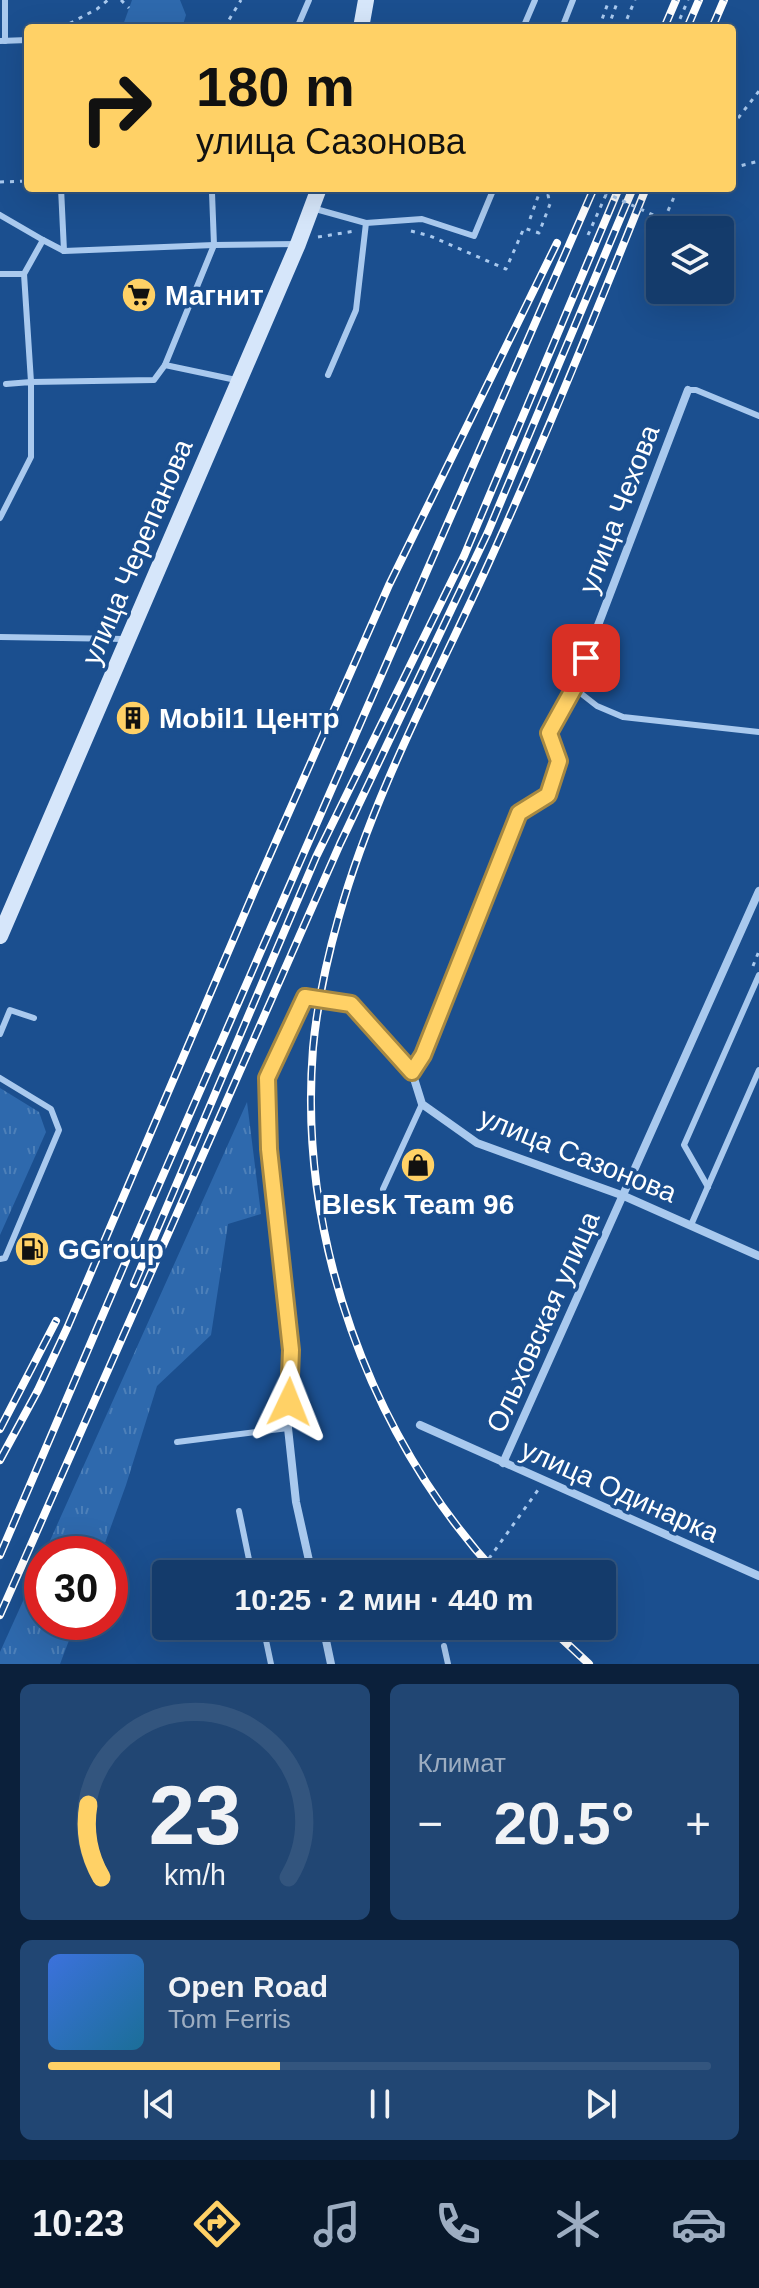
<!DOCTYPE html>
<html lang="ru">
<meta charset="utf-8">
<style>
:root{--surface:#143b6b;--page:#214673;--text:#f1f3f6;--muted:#9dadc1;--line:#33557e;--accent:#ffd166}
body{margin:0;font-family:Arial,sans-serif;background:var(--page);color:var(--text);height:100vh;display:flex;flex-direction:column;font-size:30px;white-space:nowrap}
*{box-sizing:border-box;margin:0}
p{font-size:26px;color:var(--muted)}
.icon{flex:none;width:44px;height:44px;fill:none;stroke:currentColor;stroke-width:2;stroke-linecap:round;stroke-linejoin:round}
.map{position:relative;height:1664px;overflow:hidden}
.drawer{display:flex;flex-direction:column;gap:20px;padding:20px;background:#0b203b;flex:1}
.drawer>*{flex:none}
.banner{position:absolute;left:24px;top:24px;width:712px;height:168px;border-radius:8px;box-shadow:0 8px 32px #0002,0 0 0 2px var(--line);background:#ffd166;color:#111;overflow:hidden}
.fabs{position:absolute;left:646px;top:216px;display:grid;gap:16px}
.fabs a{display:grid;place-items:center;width:88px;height:88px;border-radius:8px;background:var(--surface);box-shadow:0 8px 32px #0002,0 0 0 2px var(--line);font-size:40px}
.speed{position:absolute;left:24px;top:1536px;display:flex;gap:16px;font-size:40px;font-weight:700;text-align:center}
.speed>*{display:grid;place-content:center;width:104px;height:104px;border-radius:50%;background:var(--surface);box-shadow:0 8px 32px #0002,0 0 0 2px var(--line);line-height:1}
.speed .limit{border:12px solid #d22;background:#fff;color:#111}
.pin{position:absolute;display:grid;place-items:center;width:68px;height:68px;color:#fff;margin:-34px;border-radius:16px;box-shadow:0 4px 12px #0006}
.me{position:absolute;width:88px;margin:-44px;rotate:2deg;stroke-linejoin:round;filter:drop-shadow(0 0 6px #0008)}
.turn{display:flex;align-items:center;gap:28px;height:168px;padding:0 40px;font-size:36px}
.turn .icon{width:104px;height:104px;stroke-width:2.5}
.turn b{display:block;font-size:56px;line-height:68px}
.big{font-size:60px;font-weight:700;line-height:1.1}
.drawer .tile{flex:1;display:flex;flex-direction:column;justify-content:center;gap:12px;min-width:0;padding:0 28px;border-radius:12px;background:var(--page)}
.drawer .dial{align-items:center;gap:0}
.dial svg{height:208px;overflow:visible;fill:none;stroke:var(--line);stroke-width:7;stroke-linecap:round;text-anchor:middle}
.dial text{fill:var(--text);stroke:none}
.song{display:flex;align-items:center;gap:24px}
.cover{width:96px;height:96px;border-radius:12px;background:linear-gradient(135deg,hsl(220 70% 55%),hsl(200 70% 35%))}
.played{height:8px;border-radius:4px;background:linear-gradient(90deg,var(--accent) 35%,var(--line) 35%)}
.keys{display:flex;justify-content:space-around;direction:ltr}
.heat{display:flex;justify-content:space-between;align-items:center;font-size:44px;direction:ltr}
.drawer .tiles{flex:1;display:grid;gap:20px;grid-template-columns:1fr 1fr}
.tile:last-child{grid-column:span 2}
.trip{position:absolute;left:152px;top:1560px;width:464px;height:80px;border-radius:8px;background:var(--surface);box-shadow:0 8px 32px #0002,0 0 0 2px var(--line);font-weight:700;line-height:80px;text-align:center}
.menu{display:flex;height:128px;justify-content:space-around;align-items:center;background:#08182b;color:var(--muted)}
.menu .icon{width:56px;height:56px}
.menu .current{color:var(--accent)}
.menu b{font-size:36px;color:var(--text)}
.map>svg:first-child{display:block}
.grass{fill:url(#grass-tufts)}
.pitch{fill:#2e69ad}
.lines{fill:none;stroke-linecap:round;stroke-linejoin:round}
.path{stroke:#a9c9ee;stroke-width:3;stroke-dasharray:4 6;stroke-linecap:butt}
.lane{stroke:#a9c9ee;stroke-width:6}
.street{stroke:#a9c9ee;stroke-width:8}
.secondary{stroke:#d6e6fa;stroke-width:16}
.rail-casing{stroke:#fff;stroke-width:8}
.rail{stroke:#1b4f8f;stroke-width:5;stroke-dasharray:15;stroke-linecap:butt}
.path-bridge{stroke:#a9c9ee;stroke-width:3;stroke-dasharray:4 6;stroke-linecap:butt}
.route-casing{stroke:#a68842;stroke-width:20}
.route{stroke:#ffd166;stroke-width:14}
.labels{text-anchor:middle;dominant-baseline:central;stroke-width:7;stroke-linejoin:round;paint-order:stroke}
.poi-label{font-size:28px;font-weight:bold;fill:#fff;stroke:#1b4f8f;text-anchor:start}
.street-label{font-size:28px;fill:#fff;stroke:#1b4f8f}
</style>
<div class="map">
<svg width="759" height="1664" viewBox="0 0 759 1664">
<defs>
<pattern id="grass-tufts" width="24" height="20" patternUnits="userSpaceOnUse" patternTransform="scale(2)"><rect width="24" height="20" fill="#2e69ad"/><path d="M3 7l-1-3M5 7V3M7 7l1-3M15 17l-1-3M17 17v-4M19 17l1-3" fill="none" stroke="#4d80b9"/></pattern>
</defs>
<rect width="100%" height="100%" fill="#1b4f8f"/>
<!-- grass -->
<g class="grass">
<polygon points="0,1088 39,1112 46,1132 0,1235"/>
<polygon points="247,1102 261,1214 228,1224 211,1335 157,1386 126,1485 101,1554 44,1554"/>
<polygon points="42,1559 42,1622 76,1622 60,1664 0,1664 0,1652"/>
</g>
<!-- pitch -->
<polygon class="pitch" points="132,0 180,0 186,15 182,28 122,28"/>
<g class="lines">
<!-- path -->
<g class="path">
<polyline points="121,0 129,8"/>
<polyline points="61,28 97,9 108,0"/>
<polyline points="224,28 241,0"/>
<polyline points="599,28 609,0"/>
<polyline points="608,28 618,0"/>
<polyline points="623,28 635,0"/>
<polyline points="676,28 688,0"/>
<polyline points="732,126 759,91"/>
<polyline points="732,168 759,161"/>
<polyline points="0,182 28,181"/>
<polyline points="530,219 541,188"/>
<polyline points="664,220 678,188"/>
<polyline points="411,231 430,236 506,269 524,228 539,233 550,204 548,195 551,188"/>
<polyline points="588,235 609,188"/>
<polyline points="318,237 355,231"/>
<polyline points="753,966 759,951"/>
<polyline points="485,1574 492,1569 488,1560 538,1490"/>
</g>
<!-- lane -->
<g class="lane">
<polyline points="5,0 5,41"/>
<polyline points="297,28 309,0"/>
<polyline points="523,28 535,0"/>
<polyline points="562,28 573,0"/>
<polyline points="0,41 28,40"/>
<polyline points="61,188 64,251"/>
<polyline points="208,188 212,193 214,245 165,365 236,380"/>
<polyline points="312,208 366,223 422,219 474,236 494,188"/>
<polyline points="0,215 43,240"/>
<polyline points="0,274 24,274 43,240 64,251 214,245 298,244"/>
<polyline points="24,274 31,382 154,380 165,365"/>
<polyline points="328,375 356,310 366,223"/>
<polyline points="688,390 696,390 759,416"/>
<polyline points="0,518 31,457 31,382 6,384"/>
<polyline points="0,637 125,639"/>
<polyline points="574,688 597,706 623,717 759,732"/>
<polyline points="0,1034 10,1010 34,1018"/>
<polyline points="0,1078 51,1109 59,1130 5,1258 0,1259"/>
<polyline points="708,1187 684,1145 759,975"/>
<polyline points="383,1189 422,1104"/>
<polyline points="691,1225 759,1070"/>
<polyline points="177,1442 288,1428"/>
<polyline points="239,1511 252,1574"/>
<polyline points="263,1626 271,1664"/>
<polyline points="444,1646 448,1664"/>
</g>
<!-- street -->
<g class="street">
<polyline points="412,1072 423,1055 519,813 548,795 559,761 549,733 574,688 688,390"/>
<polyline points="420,1425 759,1576"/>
<polyline points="503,1463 759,891"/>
<polyline points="312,1574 296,1502 288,1428 291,1350 269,1149 267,1078 305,997 351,1004 412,1072 422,1104 477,1143 624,1196 759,1256"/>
<polyline points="323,1626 331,1664"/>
</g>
<!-- secondary -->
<g class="secondary">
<polyline points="361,28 366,0"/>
<polyline points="0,936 298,244 319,188"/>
</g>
<!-- rail casing -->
<g class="rail-casing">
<g id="rail">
<polyline points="664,28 676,0"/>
<polyline points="687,28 699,0"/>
<polyline points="712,28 724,0"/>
<polyline points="134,1284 316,857 464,556 619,188"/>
<polyline points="0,1429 56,1321"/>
<polyline points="0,1460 38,1390 68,1326 255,889 389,585 557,243"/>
<polyline points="0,1555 140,1228 594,188"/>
<path d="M497,1574C369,1434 298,1238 313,1048C317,1004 327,959 339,916C373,795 434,683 486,569C543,444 595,316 646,188"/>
<polyline points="0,1615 340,844 488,532 633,188"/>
<polyline points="548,1626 589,1664"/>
</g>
</g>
<!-- rail -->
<use href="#rail" class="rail"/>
<!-- path-bridge -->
<polyline class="path-bridge" points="595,188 664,220"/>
</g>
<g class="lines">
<!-- route casing -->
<g class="route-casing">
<polyline id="route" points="289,1402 291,1350 269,1149 267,1078 305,997 351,1004 412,1072 423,1055 519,813 548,795 559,761 549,733 574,688 586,658"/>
</g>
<!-- route -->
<use href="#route" class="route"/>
</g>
<!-- icons -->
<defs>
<g id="supermarket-disc" transform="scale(1.8)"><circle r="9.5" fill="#ffd166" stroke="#1b4f8f"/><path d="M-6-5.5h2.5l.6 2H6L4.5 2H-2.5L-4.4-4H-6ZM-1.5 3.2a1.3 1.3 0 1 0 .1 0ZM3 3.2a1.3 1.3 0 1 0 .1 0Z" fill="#111"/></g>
<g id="building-disc" transform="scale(1.8)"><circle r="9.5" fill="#ffd166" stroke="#1b4f8f"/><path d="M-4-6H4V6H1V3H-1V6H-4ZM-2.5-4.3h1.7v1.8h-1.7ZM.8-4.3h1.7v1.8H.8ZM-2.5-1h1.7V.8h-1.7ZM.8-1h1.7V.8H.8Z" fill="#111"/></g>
<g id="shop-disc" transform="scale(1.8)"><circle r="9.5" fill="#ffd166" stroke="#1b4f8f"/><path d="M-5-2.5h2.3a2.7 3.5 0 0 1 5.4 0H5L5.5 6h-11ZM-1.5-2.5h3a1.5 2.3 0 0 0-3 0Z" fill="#111"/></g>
<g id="fuel-disc" transform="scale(1.8)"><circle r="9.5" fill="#ffd166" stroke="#1b4f8f"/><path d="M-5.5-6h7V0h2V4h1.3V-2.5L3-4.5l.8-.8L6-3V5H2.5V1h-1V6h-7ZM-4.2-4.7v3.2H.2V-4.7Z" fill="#111"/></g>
</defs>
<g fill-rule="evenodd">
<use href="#supermarket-disc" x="139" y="295"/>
<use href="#building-disc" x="133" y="718"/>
<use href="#shop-disc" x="418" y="1165"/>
<use href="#fuel-disc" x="32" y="1249"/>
</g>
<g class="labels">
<!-- poi labels -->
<g class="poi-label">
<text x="165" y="295">Магнит</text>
<text x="159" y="718">Mobil1 Центр</text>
<text x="418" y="1204" text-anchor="middle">Blesk Team 96</text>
<text x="58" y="1249">GGroup</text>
</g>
<!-- street labels -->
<g class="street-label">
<text transform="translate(619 509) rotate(-69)">улица Чехова</text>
<text transform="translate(137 552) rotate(-67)">улица Черепанова</text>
<text transform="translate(578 1155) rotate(22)">улица Сазонова</text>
<text transform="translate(543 1322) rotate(-66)">Ольховская улица</text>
<text transform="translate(620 1491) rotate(24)">улица Одинарка</text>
</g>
</g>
</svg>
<div class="fabs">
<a><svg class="icon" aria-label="layers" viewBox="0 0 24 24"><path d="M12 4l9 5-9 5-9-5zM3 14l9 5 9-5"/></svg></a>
</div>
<div class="speed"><div class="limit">30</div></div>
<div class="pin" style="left:586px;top:658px;background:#d93025"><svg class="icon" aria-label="arrive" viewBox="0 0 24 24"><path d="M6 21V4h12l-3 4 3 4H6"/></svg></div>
<svg class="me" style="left:289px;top:1402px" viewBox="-20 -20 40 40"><path d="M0-17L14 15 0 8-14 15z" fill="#ffd166" stroke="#fff" stroke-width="4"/></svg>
<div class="trip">10:25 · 2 мин · 440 m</div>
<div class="banner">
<div class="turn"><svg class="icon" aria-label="right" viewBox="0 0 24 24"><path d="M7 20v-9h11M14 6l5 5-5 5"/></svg><div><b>180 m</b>улица Сазонова</div></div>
</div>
</div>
<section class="drawer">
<div class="tiles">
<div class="tile dial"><svg viewBox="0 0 100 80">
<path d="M14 69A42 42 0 1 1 86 69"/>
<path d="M14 69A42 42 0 0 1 9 41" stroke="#ffd166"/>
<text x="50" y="56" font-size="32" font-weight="700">23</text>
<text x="50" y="72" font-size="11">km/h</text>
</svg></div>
<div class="tile"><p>Климат</p>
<div class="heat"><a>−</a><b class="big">20.5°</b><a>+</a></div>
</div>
<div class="tile">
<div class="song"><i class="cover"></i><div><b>Open Road</b><p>Tom Ferris</p></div></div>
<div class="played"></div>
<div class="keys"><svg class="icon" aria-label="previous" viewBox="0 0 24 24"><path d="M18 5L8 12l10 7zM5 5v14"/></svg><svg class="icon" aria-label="pause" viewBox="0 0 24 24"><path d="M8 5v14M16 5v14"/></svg><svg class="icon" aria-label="next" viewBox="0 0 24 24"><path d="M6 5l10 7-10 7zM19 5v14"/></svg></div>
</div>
</div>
</section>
<nav class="menu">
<b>10:23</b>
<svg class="icon current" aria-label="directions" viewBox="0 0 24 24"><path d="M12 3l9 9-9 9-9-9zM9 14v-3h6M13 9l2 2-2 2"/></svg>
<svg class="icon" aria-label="music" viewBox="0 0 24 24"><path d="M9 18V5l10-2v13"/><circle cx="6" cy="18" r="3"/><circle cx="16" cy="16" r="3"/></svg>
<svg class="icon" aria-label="phone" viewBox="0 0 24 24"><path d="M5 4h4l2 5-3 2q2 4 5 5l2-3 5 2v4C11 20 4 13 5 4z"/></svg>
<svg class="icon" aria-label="climate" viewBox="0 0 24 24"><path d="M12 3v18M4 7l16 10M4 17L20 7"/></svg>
<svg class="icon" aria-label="car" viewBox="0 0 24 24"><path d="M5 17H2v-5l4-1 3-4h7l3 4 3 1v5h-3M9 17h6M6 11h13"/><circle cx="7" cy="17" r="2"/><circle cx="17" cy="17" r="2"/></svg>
</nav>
